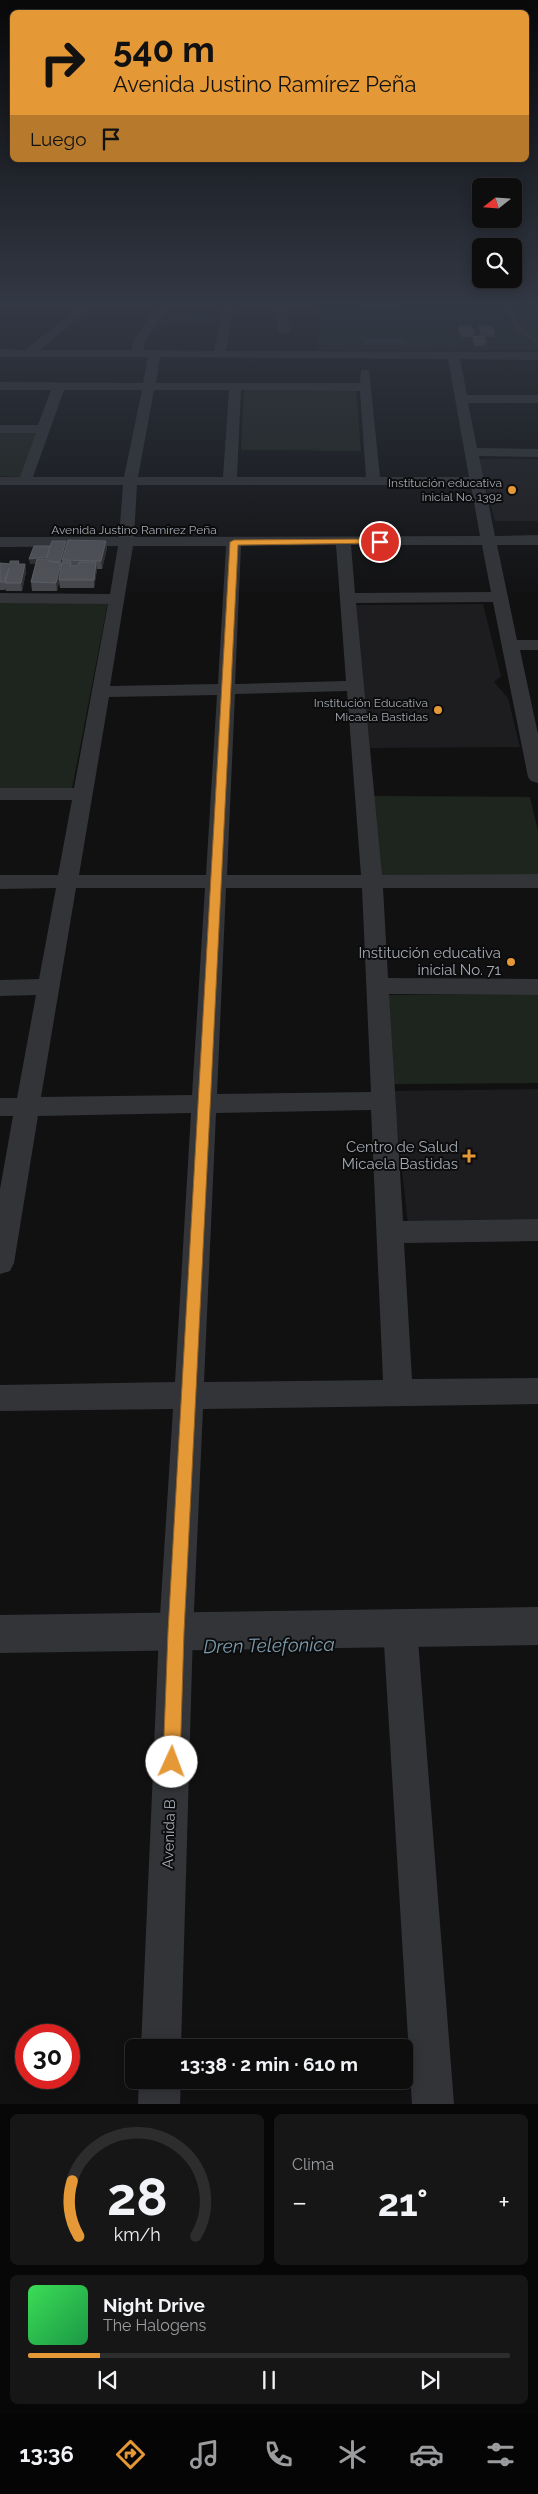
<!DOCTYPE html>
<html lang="es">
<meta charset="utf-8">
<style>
:root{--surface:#0d0d0e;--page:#161617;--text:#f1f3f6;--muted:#9a9c9e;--line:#2d2d2e;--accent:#e59836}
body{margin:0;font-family:Raleway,sans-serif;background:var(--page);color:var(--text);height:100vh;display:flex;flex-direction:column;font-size:19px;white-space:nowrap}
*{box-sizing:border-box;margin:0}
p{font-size:16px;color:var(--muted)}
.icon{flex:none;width:28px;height:28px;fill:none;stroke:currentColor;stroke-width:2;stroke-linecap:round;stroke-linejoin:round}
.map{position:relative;height:2104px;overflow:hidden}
.sheet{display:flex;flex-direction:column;gap:10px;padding:10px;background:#070708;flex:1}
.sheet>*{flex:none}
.banner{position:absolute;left:10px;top:10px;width:519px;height:152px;border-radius:8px;box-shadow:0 2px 12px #0003,0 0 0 1px var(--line);background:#e59836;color:#111;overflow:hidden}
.needle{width:32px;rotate:253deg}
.fabs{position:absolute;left:472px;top:178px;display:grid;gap:10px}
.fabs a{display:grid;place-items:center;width:50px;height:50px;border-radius:8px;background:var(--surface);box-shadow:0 2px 12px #0003,0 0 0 1px var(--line);font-size:25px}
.speed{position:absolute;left:15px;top:2024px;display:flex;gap:10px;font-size:25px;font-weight:700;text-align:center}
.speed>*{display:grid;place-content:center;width:65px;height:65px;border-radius:50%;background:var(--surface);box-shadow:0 2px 12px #0003,0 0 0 1px var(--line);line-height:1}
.speed .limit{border:8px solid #d22;background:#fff;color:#111}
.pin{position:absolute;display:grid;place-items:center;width:42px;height:42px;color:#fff;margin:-21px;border:2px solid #fff;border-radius:50%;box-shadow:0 1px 5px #0007}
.me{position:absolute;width:55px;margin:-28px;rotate:2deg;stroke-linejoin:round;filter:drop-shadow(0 0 4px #0008)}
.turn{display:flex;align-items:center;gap:18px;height:105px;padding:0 20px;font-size:22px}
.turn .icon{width:65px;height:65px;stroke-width:2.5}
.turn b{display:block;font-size:35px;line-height:42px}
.then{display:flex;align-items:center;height:48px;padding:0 20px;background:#0003;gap:10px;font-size:19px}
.big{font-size:38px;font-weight:700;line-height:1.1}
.sheet .card{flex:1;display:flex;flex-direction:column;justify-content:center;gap:8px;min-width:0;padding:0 18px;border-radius:8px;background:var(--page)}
.sheet .dial{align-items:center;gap:0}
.dial svg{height:130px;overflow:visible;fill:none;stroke:var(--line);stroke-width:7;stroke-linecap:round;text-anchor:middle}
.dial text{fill:var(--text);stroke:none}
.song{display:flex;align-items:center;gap:15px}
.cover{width:60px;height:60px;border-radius:8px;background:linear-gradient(135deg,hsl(130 70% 55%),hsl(140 70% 35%))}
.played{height:5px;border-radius:2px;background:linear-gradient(90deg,var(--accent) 15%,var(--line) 15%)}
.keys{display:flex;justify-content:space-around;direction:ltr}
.heat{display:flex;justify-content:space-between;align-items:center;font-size:28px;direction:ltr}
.sheet .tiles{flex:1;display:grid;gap:10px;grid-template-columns:1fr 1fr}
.card:last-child{grid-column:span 2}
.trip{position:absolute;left:125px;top:2039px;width:288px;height:50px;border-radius:8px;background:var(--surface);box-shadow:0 2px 12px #0003,0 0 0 1px var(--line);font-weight:700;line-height:50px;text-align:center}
.dock{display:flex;height:80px;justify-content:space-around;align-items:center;background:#050506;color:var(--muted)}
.dock .icon{width:35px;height:35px}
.dock .selected{color:var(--accent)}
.dock b{font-size:22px;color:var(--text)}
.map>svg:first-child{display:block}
.built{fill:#1d1d1f}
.green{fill:#1e251e}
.water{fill:#2b353a}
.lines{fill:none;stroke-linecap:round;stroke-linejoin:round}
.service{fill:#323437;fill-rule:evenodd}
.minor{fill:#323437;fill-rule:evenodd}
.tertiary{fill:#323437;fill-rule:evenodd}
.wall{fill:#47484d}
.shaded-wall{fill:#2d2e31}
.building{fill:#515358;stroke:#5e6066}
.route{fill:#e59836;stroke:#956323}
.poi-dot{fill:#e59836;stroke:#0c0c0d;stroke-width:2}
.labels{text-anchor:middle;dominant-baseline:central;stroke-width:4;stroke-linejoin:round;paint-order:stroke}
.far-poi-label{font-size:12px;fill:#a3a9b2;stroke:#0c0c0d;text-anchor:end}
.far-street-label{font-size:12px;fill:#a3a9b2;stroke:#0c0c0d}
.poi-label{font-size:15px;fill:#a3a9b2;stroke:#0c0c0d;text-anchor:end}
.street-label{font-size:15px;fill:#a3a9b2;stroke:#0c0c0d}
.near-water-label{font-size:19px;font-style:italic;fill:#7c9aac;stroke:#0c0c0d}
</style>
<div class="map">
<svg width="538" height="2104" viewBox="0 0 538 2104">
<rect width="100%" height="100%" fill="#111112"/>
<!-- built -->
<g class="built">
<polygon points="478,459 538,459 538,521 495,521"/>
<polygon points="483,604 501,676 494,682 508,698 520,747 367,748 352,605"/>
<polygon points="538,1089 538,1222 408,1224 393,1091"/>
</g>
<!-- green -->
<g class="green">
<polygon points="319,303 538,303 538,351 319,350"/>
<polygon points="210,316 210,325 160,326 160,317"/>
<polygon points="244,390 356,391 361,451 241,450"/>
<polygon points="0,430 39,431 22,477 0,476"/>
<polygon points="0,602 108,602 72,789 0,788"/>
<polygon points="373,796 530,797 538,831 538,876 381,875"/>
<polygon points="538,994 538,1083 394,1084 388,995"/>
</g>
<!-- water -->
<polygon class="water" points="363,338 404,338 406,345 364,345"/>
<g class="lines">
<!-- service -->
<polygon class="service" points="508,309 512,309 518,324 538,341 538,346 513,326"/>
<!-- minor -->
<g class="minor">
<path d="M34,303H96L40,350H131L134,339L161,303H172L146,339L143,350L214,351L224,303H285L290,332L284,335L278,332L275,308H234L226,351L538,352V360L460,359L467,395H538V403H468L477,448L538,449V457L479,456L495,536L538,535V545H497L517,640H538V650H520L538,734V783L531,781L528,777L493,602L356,603L382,875L538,874V888H383L388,978L538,979V995L389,994L403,1221L538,1219V1241L404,1243L412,1379L538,1378V1404L203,1409L193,1632L181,2048H141L159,1632L173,1409L0,1411V1385L175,1382L191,1113L38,1116L14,1263L10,1271L0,1274V1189L13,1116H0V1098H17L36,995L0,996V980L39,979L56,888L0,889V875H58L72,800H0V788H74L108,604L0,603V593L110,594L118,546L0,547V537H119L123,485H0V477H20L36,433H0V425H38L51,390H0V382L143,383L148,357H0V349L25,350L79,307L39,306ZM160,357L448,359L469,477H380L369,370H361L360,383H156ZM64,390H142L124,477H33ZM154,390H229L223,477H138ZM241,390L360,391L366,477H237ZM137,485H471L480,536L134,537ZM336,545L346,681L235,684L241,546ZM351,545H482L491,592L355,593ZM133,546H226L218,684L110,686ZM347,691L361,875H227L235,694ZM217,695L206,875H79L109,697ZM76,888H205L192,1095L41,1097ZM226,888H362L371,1092L217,1094ZM371,1110L383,1380L204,1382L216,1113Z"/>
<polygon points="400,1610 412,1615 417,1627 454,2104 412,2104 383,1627 388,1615"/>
<polygon points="139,2080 181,2080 180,2104 138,2104"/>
</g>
<!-- tertiary -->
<polygon class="tertiary" points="538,1607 538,1645 0,1653 0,1615"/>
</g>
<!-- wall -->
<g class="wall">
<polygon points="359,303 402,303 402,309 359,308"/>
<polygon points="459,326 474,333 473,336 482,336 479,330 479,326 494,333 494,337 485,337 485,346 474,346 473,337 461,337 458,330"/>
<polygon points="66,541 67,545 106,541 107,548 102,569 97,569 94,588 60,588 59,582 57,591 32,591 31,582 36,563 30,564"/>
<polygon points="19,561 19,564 25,564 26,572 22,591 6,591 5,588 5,590 0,590 0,563 10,564"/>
</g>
<!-- shaded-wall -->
<g class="shaded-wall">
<polygon points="66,541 67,549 62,560 63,563 57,591 56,583 60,565 60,562"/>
<polygon points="106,541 107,548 102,569 101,561"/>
<polygon points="52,546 49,561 30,564 29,559"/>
<polygon points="96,562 97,570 94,588 94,580"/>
<polygon points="25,564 26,572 22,591 21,583"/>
</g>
<!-- building -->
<g class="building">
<polygon points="459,326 471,326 474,333 461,333"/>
<polygon points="479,326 492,326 494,333 482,333"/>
<polygon points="473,336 484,336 486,342 474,342"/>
<polygon points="68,540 106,541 101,561 62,560"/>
<polygon points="52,541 66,541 60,562 48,561 61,563 56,583 31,582 37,559 46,559"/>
<polygon points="34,546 50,546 47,557 29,559"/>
<polygon points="10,561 19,561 18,564 25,564 21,583 5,583 9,568 4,582 0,582 0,563 10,564"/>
<polygon points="62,562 71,562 70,566 78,566 79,562 96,562 94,580 59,580"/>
</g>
<!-- sky -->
<linearGradient id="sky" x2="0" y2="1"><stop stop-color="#09090a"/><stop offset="0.51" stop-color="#323844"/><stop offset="1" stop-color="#323844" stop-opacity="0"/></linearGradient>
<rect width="538" height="598" fill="url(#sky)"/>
<!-- route -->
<polygon class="route" points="380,539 382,543 238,545 184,1632 180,1762 178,1768 172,1770 166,1768 163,1762 168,1632 230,542 234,540"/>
<!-- markers -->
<g class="poi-dot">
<circle cx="512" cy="490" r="5"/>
<circle cx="438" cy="710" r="5"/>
<circle cx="511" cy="962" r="5"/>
<path d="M466.5 1148.5h5v5h5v5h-5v5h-5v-5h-5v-5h5z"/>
</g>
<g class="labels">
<!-- far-poi labels -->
<g class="far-poi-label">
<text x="502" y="483">Institución educativa<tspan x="502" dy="14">inicial No. 1392</tspan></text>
<text x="428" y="703">Institución Educativa<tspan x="428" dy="14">Micaela Bastidas</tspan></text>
</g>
<!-- far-street labels -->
<g class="far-street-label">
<text x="134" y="530">Avenida Justino Ramírez Peña</text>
</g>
<!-- poi labels -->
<g class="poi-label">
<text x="501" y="953">Institución educativa<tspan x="501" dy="17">inicial No. 71</tspan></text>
<text x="458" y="1147">Centro de Salud<tspan x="458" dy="17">Micaela Bastidas</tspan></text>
</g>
<!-- street labels -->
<g class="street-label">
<text transform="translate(169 1834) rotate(-88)">Avenida B</text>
</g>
<!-- near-water labels -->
<g class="near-water-label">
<text transform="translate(269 1645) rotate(-1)">Dren Telefonica</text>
</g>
</g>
</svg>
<div class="fabs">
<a><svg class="needle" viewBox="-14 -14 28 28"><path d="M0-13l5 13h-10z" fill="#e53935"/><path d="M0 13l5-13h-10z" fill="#9a9c9e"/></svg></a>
<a><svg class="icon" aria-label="search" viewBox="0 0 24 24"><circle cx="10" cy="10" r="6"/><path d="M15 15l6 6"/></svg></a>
</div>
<div class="speed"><div class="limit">30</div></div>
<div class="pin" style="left:380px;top:542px;background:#d93025"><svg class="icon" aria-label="arrive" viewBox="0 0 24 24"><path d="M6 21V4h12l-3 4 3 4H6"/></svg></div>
<svg class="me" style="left:172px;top:1762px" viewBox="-20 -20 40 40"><circle r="19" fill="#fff"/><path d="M0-13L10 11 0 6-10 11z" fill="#e59836"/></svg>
<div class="trip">13:38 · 2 min · 610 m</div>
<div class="banner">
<div class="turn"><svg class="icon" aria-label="right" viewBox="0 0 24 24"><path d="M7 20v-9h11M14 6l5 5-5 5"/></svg><div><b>540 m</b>Avenida Justino Ramírez Peña</div></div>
<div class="then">Luego<svg class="icon" aria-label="arrive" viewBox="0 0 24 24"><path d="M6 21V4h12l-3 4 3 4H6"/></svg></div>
</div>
</div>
<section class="sheet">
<div class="tiles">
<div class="card dial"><svg viewBox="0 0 100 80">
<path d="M14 69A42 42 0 1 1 86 69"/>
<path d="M14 69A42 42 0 0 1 10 35" stroke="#e59836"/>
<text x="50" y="56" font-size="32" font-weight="700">28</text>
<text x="50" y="72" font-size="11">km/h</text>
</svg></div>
<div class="card"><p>Clima</p>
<div class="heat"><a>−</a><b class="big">21°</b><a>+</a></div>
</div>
<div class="card">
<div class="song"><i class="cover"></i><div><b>Night Drive</b><p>The Halogens</p></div></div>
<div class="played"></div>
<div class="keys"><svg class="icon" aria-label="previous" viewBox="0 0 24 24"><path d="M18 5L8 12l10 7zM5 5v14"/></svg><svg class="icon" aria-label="pause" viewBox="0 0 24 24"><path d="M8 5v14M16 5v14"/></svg><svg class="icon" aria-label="next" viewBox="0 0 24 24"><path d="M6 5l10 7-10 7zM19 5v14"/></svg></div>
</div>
</div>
</section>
<nav class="dock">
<b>13:36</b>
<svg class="icon selected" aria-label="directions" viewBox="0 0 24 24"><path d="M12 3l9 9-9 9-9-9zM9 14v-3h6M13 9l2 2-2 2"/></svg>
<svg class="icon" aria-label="music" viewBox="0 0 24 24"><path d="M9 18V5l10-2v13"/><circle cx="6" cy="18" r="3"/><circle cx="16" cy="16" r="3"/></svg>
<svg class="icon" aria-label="phone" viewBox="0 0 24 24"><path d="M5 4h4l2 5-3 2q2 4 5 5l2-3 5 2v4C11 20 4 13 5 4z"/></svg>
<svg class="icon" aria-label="climate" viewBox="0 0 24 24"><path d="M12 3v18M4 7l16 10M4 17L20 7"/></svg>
<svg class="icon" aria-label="car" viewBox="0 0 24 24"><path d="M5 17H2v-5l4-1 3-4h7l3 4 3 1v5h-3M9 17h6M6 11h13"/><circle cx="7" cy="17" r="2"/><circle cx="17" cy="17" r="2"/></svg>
<svg class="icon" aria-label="filters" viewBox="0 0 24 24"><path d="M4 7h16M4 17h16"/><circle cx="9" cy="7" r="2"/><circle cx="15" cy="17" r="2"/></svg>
</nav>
